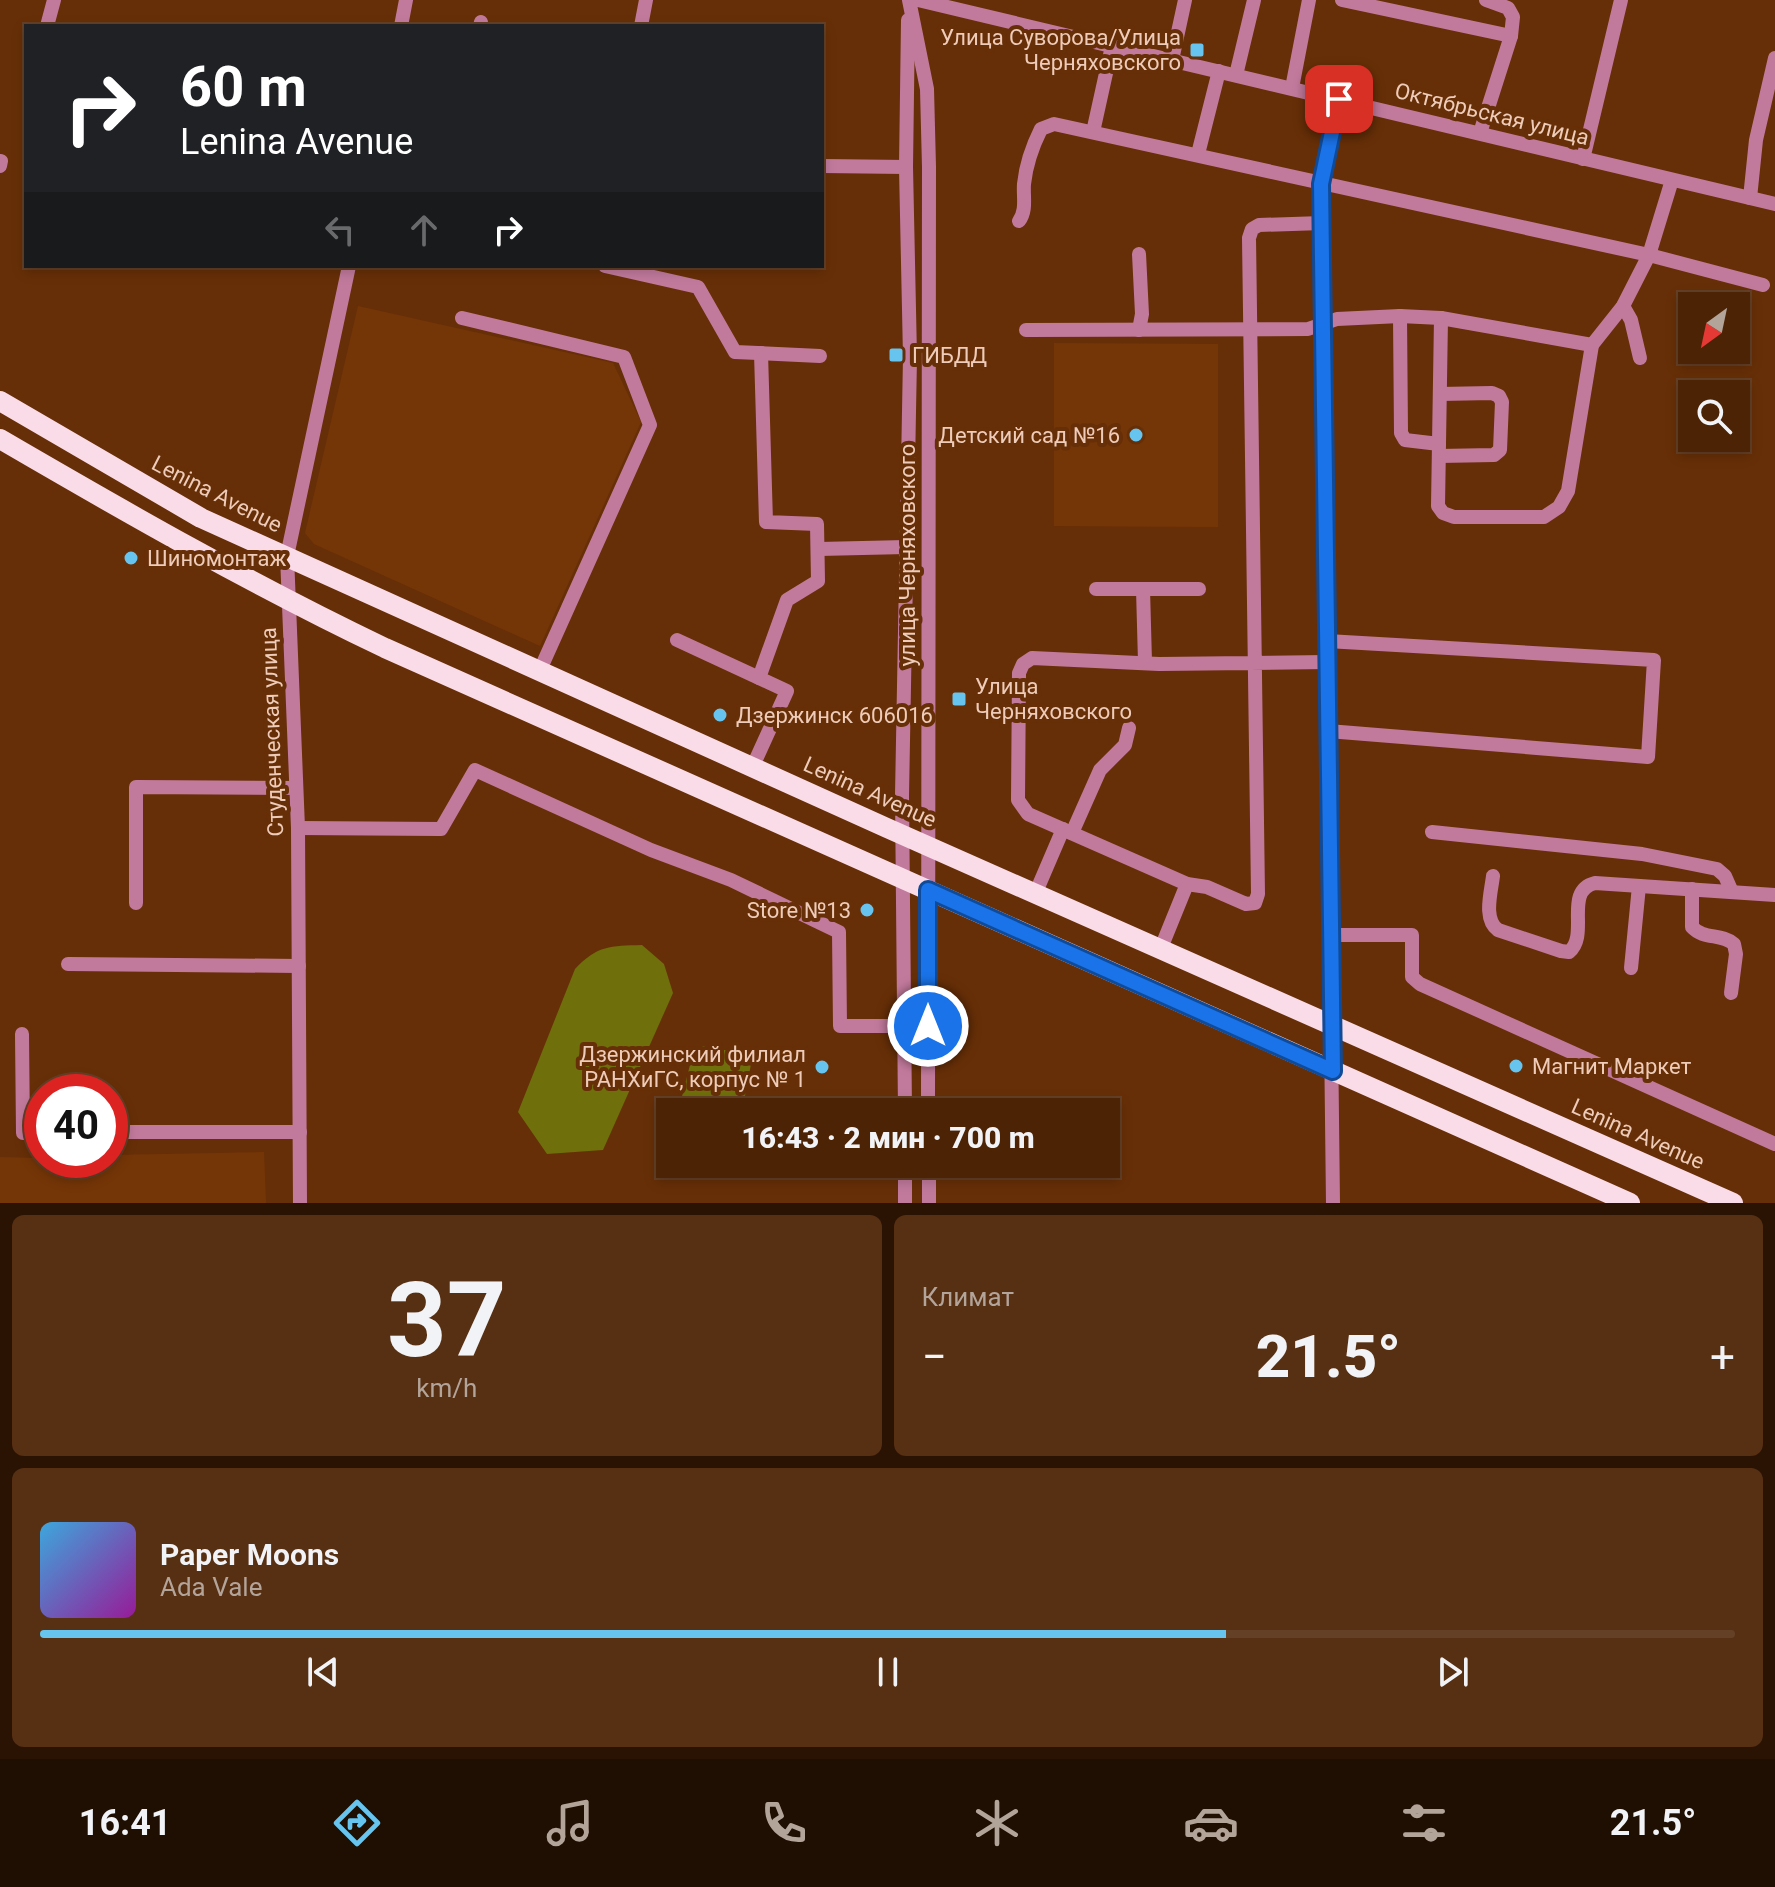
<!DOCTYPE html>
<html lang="ru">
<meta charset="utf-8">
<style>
:root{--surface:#4d2305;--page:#572f13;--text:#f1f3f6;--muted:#b3a49a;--line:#644027;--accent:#66c4ef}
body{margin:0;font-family:Roboto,sans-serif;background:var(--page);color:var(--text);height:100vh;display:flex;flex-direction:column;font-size:30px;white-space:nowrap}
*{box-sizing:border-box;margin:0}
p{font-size:26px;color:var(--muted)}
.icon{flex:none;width:44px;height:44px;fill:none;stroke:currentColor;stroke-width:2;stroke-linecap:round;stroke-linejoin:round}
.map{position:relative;height:1203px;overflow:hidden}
.sheet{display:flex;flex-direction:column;gap:12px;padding:12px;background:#2a1303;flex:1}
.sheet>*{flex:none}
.guide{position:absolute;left:24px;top:24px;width:800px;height:244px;border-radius:0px;box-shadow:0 4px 12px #0003,0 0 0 2px var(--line);background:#202124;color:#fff;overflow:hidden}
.needle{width:52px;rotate:213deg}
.fabs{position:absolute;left:1678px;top:292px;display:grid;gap:16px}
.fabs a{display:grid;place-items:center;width:72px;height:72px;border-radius:0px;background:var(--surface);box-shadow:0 4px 12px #0003,0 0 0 2px var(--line);font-size:40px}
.speed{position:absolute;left:24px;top:1074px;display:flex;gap:16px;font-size:40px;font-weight:700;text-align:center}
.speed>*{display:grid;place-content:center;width:104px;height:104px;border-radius:50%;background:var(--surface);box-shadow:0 4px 12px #0003,0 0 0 2px var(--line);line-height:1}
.speed .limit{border:12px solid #d22;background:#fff;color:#111}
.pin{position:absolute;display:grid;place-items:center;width:68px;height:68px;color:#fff;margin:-34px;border-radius:16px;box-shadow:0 4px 12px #0006}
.me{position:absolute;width:88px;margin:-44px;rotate:0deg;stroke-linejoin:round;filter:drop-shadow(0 0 6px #0008)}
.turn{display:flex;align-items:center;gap:28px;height:168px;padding:0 24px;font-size:36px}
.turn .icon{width:104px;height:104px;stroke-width:2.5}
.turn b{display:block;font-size:56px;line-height:68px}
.lanes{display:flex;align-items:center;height:76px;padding:0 24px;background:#0003;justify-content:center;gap:40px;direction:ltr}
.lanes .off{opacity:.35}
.big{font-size:60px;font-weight:800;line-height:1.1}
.sheet .tile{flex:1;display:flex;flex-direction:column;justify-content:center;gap:12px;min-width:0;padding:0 28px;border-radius:12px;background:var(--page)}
.sheet .dial{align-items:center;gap:0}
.dial b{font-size:104px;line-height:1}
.song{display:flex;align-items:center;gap:24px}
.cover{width:96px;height:96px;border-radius:12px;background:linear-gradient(135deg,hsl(200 70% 55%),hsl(300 70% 35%))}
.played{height:8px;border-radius:4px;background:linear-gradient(90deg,var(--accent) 70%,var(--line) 70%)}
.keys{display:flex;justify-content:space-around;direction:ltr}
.heat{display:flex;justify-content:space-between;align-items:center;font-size:44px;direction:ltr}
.sheet .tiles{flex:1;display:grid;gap:12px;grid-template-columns:1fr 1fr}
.tile:last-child{grid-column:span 2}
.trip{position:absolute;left:656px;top:1098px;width:464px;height:80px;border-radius:0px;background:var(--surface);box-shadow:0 4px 12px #0003,0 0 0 2px var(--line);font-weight:800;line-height:80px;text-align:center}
.tab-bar{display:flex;height:128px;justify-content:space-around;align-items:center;background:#1f0e02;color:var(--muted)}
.tab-bar .icon{width:56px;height:56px}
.tab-bar .on{color:var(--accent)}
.tab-bar b{font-size:36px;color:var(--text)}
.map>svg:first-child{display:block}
.built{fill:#753607}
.green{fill:#6f6f0b}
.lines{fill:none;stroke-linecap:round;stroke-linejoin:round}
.minor{stroke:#c27a9c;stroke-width:14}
.major{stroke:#fadce9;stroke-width:20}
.route-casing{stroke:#114b97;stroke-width:20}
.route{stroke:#1a73e8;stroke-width:14}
.poi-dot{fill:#66c4ef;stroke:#672f07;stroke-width:3}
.labels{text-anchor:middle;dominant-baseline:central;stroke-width:8;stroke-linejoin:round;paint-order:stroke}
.poi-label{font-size:22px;fill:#eeccb9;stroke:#672f07;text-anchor:start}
.street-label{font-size:22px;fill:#eeccb9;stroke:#672f07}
</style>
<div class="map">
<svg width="1775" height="1203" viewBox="0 0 1775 1203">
<rect width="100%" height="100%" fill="#672f07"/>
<!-- built -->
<g class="built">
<polygon points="358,306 613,363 641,422 540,646 314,544 305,533"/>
<polygon points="1054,343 1218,344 1218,527 1054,526"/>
<polygon points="264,1152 266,1203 0,1203 0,1157 110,1160 110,1155"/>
</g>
<!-- green -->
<g class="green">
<path d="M642,945L664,964L673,993L603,1150L547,1154L518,1112L575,969C598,945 610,946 642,945Z"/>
<polygon points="705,1046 744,1054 751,1064 742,1112 678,1112 694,1049"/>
<polygon points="670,1151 670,1164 730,1164 729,1171 719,1178 678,1174 669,1166"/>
</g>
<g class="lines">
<!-- minor -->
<g class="minor">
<polyline points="909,0 927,89 929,167 928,1112"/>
<polyline points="918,0 1775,204"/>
<polyline points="1342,0 1511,36 1480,133"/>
<polyline points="1486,0 1508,8 1513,17 1511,36"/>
<polyline points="47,26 54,0"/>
<polyline points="401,26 406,0"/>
<polyline points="480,26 481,22"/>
<polyline points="641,26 646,0"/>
<polyline points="1172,60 1185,0"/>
<polyline points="1236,75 1254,0"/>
<polyline points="1292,88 1309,0"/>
<polyline points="1093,132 1112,46"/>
<polyline points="1198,154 1219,71"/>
<polyline points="1583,159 1621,0"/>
<polyline points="0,166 1,161"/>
<polyline points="822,166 906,167"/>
<polyline points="1750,198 1756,140 1775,58"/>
<path d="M1019,221C1027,210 1023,197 1024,184C1026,165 1033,145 1041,129L1054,124L1649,255L1763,285"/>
<polyline points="1322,223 1259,225 1252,229 1249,238 1258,894 1255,903 1246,904 1207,887 1187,884 1028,814 1018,800 1019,673 1023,664 1032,658 1159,664 1327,662"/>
<polyline points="605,266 698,287 735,352 820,356"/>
<polyline points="1623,306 1631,320 1640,358"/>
<polyline points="1400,316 1401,433 1405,440 1439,444"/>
<polyline points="462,318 624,357 650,425 540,670"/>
<polyline points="1441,318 1438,506 1443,513 1454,517 1544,517 1559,507 1568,491 1592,345"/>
<polyline points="1026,330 1308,329 1337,319 1400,316 1441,318 1592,345 1623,306 1649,255 1672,180"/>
<polyline points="1139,330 1142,314 1139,254"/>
<polyline points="1439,456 1494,455 1500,450 1502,402 1499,396 1492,393 1440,394"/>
<polyline points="819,549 906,547"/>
<polyline points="1096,589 1199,589"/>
<polyline points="1143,589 1145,662"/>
<polyline points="677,640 787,691 753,766"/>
<polyline points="1327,641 1654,660 1648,757 1328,731"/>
<polyline points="759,678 787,600 818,581 817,524 766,522 761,353"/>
<polyline points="298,828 441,829 475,770 651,850 731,880 839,932 840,1026 928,1026"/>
<polyline points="1432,832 1642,854 1717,869 1725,876 1732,892"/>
<polyline points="1072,833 1100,770 1125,745 1129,728"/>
<path d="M1493,876C1491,893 1483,919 1498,930L1561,951L1569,952C1590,935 1563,891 1595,883L1775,895"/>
<path d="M1692,889V927C1704,940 1721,933 1734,944L1736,954L1731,993"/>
<polyline points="1036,892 1063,829"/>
<polyline points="136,903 136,787 296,788"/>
<polyline points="1331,935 1412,935 1412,977 1420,984 1775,1144"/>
<polyline points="1161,948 1187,884"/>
<polyline points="68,964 299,966"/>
<polyline points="1631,968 1639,886"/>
<polyline points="22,1034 23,1133 42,1133"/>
<polyline points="905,1112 902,796 910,357 906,167 908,20"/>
<polyline points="110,1132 300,1132"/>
<polyline points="905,1164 905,1203"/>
<polyline points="929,1164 929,1203"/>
<polyline points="300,1203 298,828 287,556 349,266"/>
<polyline points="1333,1203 1321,184 1339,99"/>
</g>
<!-- major -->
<g class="major">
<polyline points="0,401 201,518 887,828 1733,1203"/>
<path d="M0,439C127,513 253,585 385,648L1630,1203"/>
</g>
</g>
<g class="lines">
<!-- route casing -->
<g class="route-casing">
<polyline id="route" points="928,1026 928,890 1333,1071 1321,184 1339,99"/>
</g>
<!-- route -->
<use href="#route" class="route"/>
</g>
<!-- markers -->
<g class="poi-dot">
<rect x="1189" y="42" width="16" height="16" rx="4"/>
<rect x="888" y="347" width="16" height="16" rx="4"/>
<circle cx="1136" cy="435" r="8"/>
<circle cx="131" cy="558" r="8"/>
<rect x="951" y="691" width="16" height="16" rx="4"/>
<circle cx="720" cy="715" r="8"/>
<circle cx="867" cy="910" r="8"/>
<circle cx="1516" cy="1066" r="8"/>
<circle cx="822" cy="1067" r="8"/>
</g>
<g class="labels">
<!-- poi labels -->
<g class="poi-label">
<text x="1181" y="37" text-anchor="end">Улица Суворова/Улица<tspan x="1181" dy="25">Черняховского</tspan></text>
<text x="912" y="355">ГИБДД</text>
<text x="1120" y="435" text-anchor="end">Детский сад №16</text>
<text x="147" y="558">Шиномонтаж</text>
<text x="975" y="686">Улица<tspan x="975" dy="25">Черняховского</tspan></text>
<text x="736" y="715">Дзержинск 606016</text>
<text x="851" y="910" text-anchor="end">Store №13</text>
<text x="806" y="1054" text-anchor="end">Дзержинский филиал<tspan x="806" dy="25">РАНХиГС, корпус № 1</tspan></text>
<text x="1532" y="1066">Магнит Маркет</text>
</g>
<!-- street labels -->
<g class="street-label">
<text transform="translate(1492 114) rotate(14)">Октябрьская улица</text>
<text transform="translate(217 494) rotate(27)">Lenina Avenue</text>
<text transform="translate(907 555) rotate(-90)">улица Черняховского</text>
<text transform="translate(272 732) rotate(-92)">Студенческая улица</text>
<text transform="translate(870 792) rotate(24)">Lenina Avenue</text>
<text transform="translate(1638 1134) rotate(24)">Lenina Avenue</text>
</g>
</g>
</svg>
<div class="fabs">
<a><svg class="needle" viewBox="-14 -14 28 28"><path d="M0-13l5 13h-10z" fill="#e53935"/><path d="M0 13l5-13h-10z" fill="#b3a49a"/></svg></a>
<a><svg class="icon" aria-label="search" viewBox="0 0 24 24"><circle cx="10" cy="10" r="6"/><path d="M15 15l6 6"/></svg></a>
</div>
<div class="speed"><div class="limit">40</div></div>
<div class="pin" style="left:1339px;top:99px;background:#d93025"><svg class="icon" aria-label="arrive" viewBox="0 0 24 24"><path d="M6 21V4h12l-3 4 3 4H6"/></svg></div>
<svg class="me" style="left:928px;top:1026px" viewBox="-20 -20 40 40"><circle r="17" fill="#1a73e8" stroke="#fff" stroke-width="3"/><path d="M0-11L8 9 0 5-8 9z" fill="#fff"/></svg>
<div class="trip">16:43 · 2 мин · 700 m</div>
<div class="guide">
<div class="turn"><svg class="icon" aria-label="right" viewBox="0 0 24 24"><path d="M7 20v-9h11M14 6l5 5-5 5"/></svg><div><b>60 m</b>Lenina Avenue</div></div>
<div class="lanes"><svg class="icon off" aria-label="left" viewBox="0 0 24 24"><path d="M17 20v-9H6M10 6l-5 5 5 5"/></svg><svg class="icon off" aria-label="ahead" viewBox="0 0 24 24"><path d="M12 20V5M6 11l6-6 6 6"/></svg><svg class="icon" aria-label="right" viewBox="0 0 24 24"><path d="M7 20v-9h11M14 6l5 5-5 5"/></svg></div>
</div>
</div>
<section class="sheet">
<div class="tiles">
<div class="tile dial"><b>37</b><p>km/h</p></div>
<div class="tile"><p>Климат</p>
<div class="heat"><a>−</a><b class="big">21.5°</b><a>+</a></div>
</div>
<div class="tile">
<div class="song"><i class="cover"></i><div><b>Paper Moons</b><p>Ada Vale</p></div></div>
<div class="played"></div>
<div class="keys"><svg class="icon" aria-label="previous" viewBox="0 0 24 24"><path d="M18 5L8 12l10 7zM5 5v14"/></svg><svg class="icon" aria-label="pause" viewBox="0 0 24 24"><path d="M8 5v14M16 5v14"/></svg><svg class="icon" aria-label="next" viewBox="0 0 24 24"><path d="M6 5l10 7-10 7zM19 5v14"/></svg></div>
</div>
</div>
</section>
<nav class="tab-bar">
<b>16:41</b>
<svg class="icon on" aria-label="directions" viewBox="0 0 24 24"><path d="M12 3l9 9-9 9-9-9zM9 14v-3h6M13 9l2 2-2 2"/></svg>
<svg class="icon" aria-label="music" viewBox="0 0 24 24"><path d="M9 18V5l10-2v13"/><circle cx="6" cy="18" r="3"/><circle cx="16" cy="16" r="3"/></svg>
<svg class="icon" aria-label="phone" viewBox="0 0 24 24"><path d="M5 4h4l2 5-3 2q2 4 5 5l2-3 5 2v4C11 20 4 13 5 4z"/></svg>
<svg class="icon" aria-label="climate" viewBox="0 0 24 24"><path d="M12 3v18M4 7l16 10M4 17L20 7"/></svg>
<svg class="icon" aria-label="car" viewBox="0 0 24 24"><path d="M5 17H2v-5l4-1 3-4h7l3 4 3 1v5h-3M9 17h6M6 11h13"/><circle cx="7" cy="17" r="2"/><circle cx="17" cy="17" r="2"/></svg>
<svg class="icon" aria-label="filters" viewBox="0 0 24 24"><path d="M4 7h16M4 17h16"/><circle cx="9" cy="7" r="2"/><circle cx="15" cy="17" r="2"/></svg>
<b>21.5°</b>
</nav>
